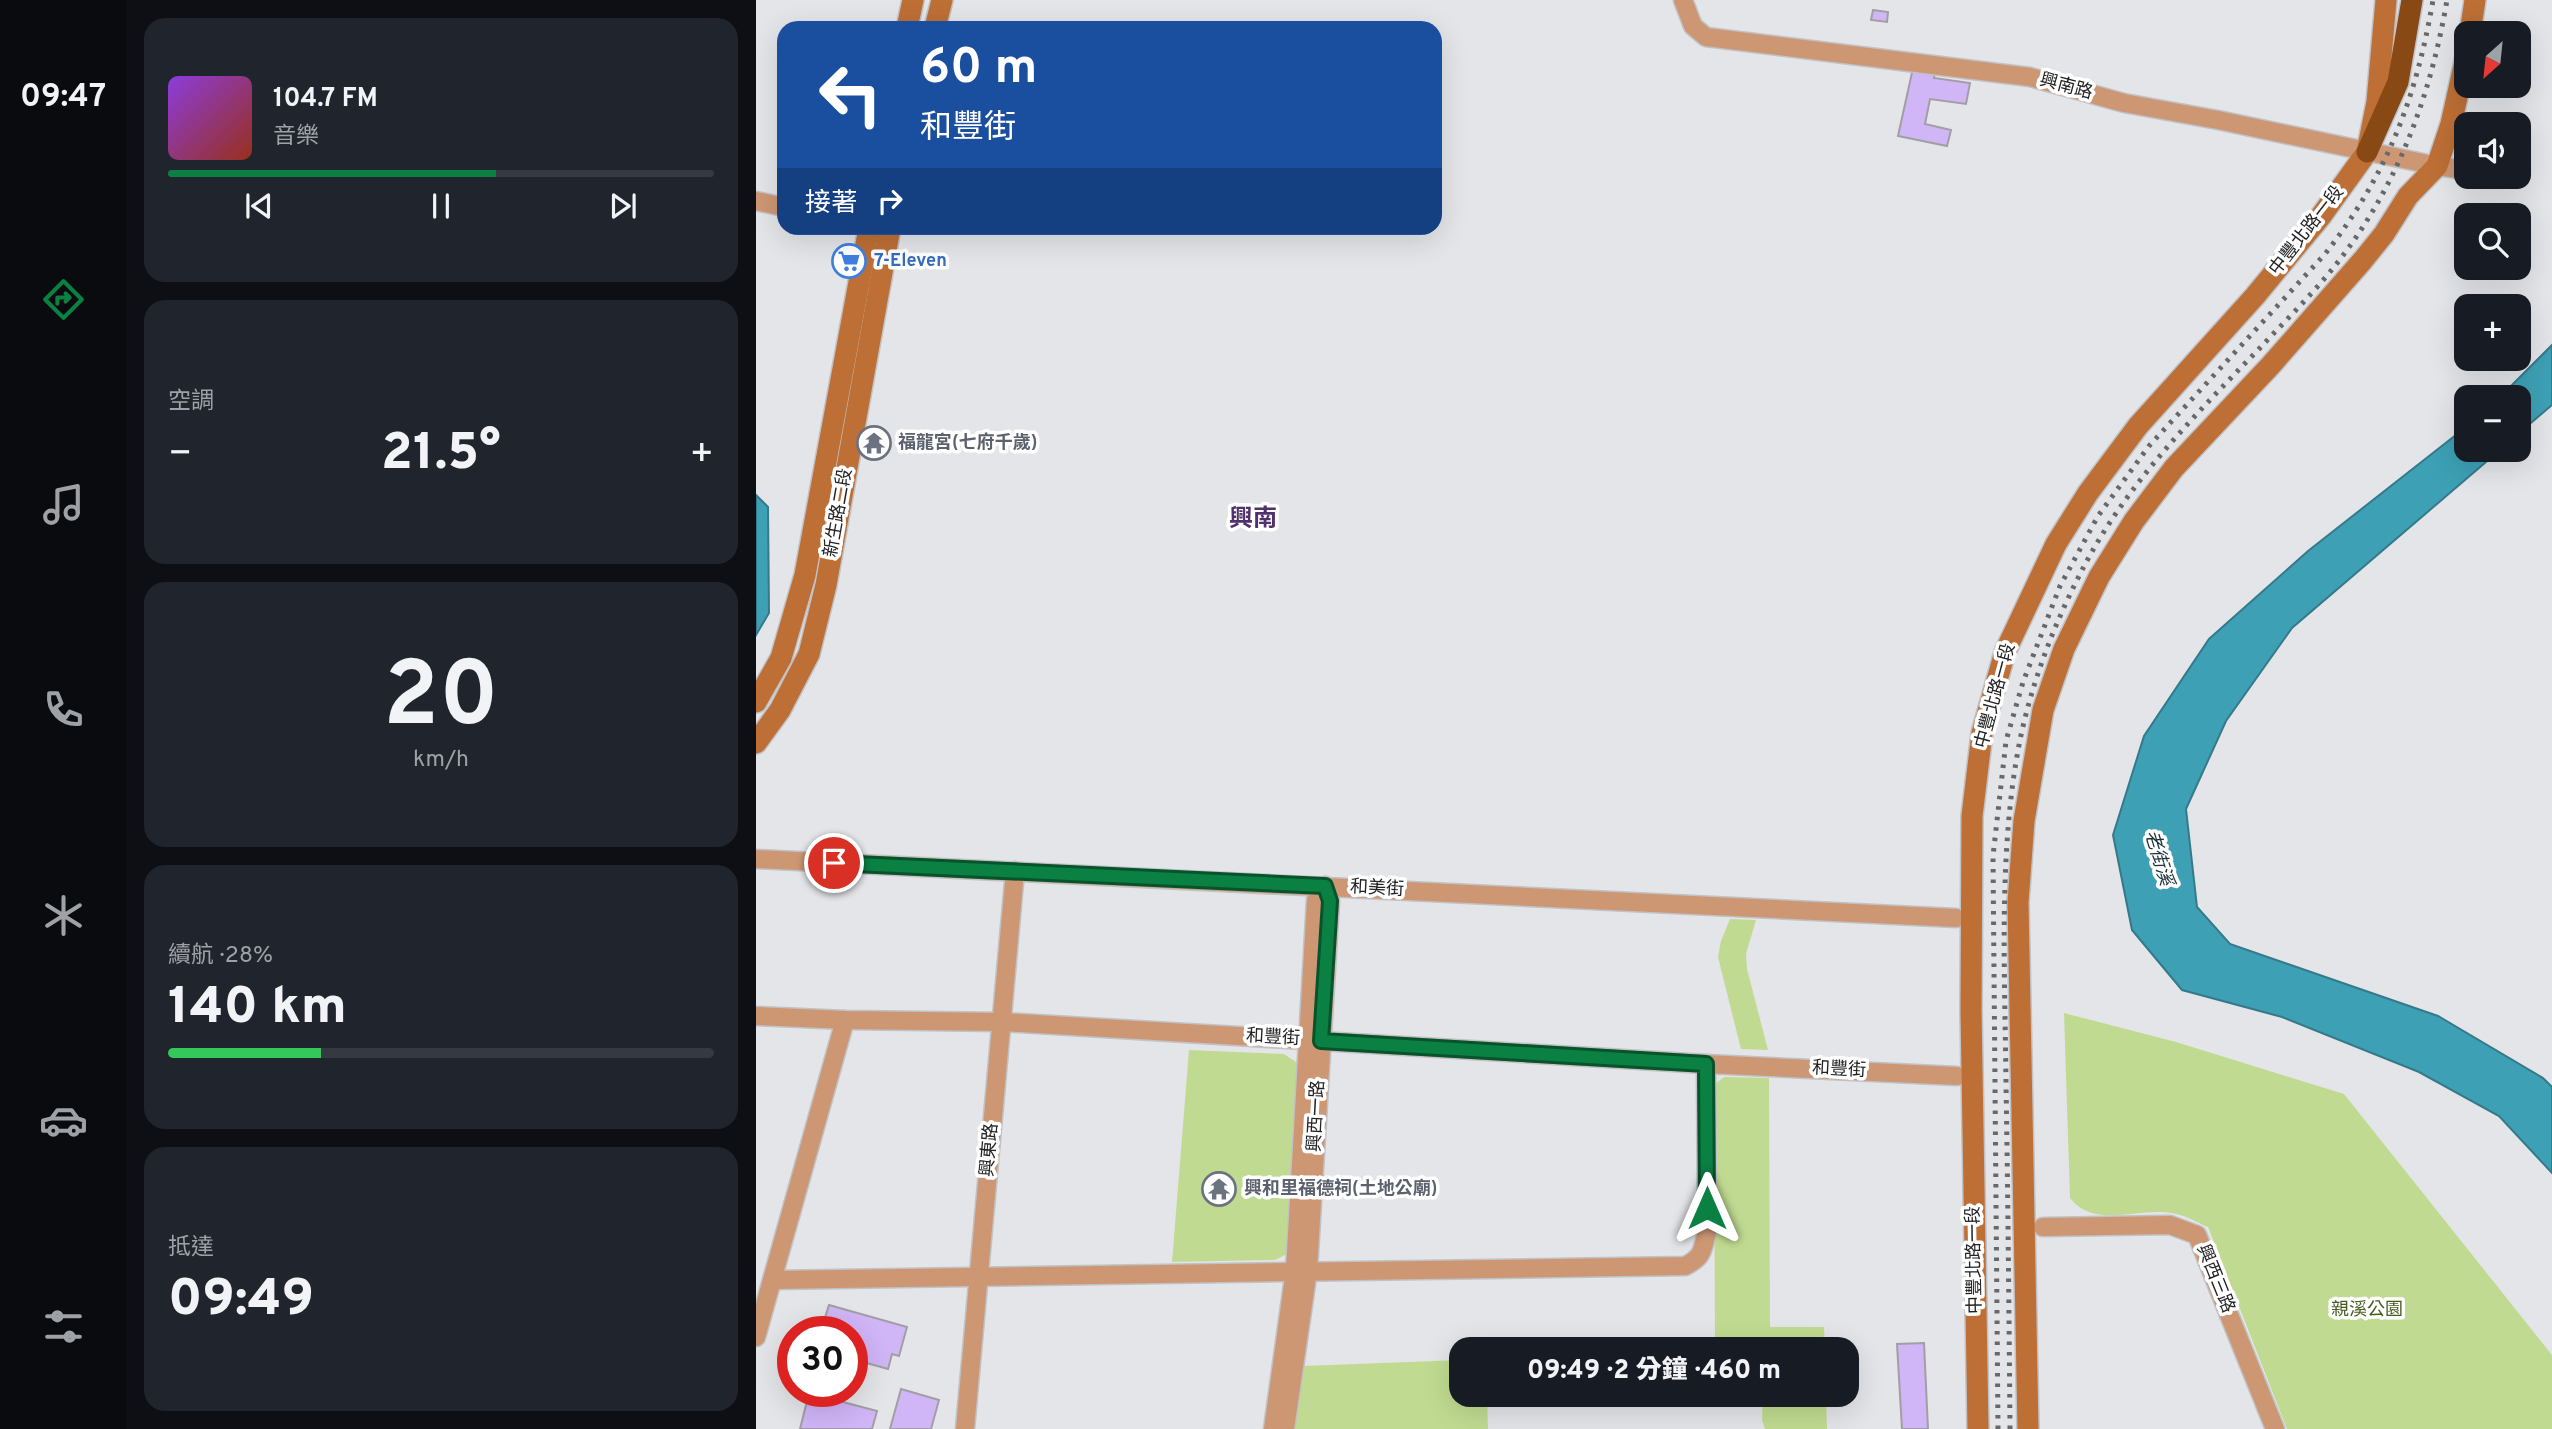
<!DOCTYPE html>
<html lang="zh-TW">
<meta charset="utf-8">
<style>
:root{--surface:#171b24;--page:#20242c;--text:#f1f3f6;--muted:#9ea1a6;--line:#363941;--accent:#0b8043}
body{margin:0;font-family:Overpass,"Noto Sans TC",sans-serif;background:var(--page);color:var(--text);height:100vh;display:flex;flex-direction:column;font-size:26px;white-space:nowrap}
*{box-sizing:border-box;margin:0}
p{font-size:23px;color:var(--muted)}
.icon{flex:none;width:38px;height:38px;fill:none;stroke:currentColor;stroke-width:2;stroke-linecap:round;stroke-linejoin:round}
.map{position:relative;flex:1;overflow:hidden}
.panel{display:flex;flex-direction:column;gap:18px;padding:18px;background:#0d0f14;width:630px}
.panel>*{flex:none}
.top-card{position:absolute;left:21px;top:21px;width:665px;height:214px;border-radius:21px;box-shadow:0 7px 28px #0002;background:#1a4fa0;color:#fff;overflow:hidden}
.needle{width:46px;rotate:207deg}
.controls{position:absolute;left:1698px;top:21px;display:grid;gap:14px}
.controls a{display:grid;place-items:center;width:77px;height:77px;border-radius:14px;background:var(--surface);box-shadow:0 7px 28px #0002;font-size:35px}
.speed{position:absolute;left:21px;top:1316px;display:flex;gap:14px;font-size:35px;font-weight:700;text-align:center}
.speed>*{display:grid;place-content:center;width:91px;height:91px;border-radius:50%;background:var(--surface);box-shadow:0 7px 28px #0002;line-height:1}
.speed .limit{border:10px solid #d22;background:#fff;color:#111}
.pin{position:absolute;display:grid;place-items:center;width:60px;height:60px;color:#fff;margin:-30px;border:4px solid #fff;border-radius:50%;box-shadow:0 2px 7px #0007}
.me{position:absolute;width:77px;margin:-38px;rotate:0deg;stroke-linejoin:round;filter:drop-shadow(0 0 5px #0008)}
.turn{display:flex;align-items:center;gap:24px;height:147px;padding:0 28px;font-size:32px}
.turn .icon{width:91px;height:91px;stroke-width:2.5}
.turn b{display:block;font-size:49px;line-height:60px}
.then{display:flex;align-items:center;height:66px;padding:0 28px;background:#0003;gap:14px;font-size:26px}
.big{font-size:52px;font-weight:800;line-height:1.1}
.panel .widget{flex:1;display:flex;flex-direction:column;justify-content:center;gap:10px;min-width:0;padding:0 24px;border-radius:21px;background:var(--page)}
.panel .dial{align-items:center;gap:0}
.dial b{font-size:91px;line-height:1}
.song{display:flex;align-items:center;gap:21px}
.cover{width:84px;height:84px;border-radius:10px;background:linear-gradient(135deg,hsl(270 70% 55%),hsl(10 70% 35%))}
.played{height:7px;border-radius:4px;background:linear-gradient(90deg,var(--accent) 60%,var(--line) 60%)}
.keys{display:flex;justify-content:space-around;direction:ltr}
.heat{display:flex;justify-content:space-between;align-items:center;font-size:38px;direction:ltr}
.charge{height:10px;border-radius:5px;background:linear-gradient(90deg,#34c759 28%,var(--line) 0)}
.trip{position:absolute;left:693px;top:1337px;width:410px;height:70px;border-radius:21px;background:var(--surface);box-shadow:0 7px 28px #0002;font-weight:800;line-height:70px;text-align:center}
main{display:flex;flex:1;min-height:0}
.dock{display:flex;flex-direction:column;width:126px;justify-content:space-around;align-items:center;background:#090b0e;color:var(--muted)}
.dock .icon{width:49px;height:49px}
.dock .current{color:var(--accent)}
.dock b{font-size:32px;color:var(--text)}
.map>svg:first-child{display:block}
.green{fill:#c0db91}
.water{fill:#3da0b5;stroke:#357a8a;stroke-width:2}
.building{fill:#d0b5f7;stroke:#a19fa3;stroke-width:2}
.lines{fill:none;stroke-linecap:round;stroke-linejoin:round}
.minor-casing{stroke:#c1c2c6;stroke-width:21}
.secondary-casing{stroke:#c1c2c6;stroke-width:24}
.motorway-casing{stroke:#c1c2c6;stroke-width:24}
.minor{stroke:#cd9774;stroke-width:18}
.secondary{stroke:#bd6f36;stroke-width:21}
.motorway{stroke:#894914;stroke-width:21}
.rail{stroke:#67686a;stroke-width:5;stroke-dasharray:3.5 7;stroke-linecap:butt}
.route-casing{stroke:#07532c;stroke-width:18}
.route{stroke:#0b8043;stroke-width:12}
.labels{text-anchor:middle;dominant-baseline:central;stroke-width:7;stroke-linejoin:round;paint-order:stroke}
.street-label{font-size:18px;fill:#222224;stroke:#fff}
.shop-label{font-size:18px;font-weight:bold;fill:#366cbe;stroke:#fff;text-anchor:start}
.worship-label{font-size:18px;font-weight:bold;fill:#5b616d;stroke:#fff;text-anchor:start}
.park-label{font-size:18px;fill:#475b1e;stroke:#fff}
.water-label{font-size:19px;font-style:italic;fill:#1c3238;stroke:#fff}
.district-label{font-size:24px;font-weight:bold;fill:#50316b;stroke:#fff}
</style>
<main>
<nav class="dock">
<b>09:47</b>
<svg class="icon current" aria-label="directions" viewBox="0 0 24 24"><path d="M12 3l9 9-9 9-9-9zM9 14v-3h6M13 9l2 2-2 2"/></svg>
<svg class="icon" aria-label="music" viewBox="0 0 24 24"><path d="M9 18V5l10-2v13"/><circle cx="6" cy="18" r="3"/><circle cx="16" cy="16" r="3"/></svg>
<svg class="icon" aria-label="phone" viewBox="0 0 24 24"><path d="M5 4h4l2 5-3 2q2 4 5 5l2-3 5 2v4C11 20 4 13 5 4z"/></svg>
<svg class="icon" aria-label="climate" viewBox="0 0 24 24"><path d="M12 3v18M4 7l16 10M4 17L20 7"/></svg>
<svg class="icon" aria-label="car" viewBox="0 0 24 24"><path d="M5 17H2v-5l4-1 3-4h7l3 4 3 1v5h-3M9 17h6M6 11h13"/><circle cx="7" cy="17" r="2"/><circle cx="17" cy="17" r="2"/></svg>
<svg class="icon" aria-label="filters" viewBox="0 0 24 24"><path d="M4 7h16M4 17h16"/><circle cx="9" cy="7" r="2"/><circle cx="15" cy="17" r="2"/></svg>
</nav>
<section class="panel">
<div class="widget">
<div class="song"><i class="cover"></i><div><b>104.7 FM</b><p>音樂</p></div></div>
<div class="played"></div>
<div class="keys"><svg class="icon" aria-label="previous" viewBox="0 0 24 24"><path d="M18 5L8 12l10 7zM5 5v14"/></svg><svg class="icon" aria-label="pause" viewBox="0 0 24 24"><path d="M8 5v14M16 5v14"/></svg><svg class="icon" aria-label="next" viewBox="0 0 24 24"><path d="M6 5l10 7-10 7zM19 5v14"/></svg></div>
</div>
<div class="widget"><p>空調</p>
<div class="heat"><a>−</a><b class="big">21.5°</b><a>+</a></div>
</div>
<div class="widget dial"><b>20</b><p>km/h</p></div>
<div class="widget"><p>續航 · 28%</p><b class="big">140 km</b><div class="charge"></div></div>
<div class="widget"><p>抵達</p><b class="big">09:49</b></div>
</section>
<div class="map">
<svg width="1796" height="1429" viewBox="0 0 1796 1429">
<rect width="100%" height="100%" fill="#e4e5e9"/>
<!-- green -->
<g class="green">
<polygon points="974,919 1000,920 990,954 991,969 1012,1050 985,1049 962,957 965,941"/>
<path d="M1308,1013L1420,1042L1588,1094L1796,1355V1429H1531L1452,1227C1442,1223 1431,1216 1420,1214C1386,1205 1339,1231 1314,1198Z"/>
<polygon points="433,1050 528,1054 543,1064 531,1254 519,1260 416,1262"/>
<polygon points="968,1077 1013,1078 1014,1327 1068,1327 1069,1349 959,1349 958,1094 960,1083"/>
<polygon points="705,1360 705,1395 731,1395 732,1429 538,1429 547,1366"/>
<polygon points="1007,1395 1070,1395 1071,1429 1009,1429 1006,1420"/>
</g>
<!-- water -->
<g class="water">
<polygon points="1796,345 1796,405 1762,434 1762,397 1744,397"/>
<polygon points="1710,427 1710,450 1744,450 1536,628 1470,721 1430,809 1441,907 1474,944 1682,1016 1787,1078 1796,1087 1796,1173 1743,1116 1663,1072 1526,1017 1426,990 1376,930 1357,835 1388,736 1453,639 1552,551"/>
<polygon points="0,495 12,507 13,613 0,635"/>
</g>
<!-- building -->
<g class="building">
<polygon points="1117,10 1132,12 1131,22 1115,20"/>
<polygon points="1157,68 1179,71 1178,78 1214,83 1210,104 1174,99 1169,124 1195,130 1191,146 1142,136"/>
<polygon points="110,438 128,441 126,447 108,445"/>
<polygon points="73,1305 151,1327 143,1356 136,1354 132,1369 96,1359 96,1332 71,1332 72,1328 66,1327"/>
<polygon points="1168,1343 1172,1429 1146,1429 1141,1344"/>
<polygon points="145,1389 183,1400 175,1429 134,1429"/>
<polygon points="53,1393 121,1411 116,1429 44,1429"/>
</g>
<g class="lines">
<!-- minor casing -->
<g class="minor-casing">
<g id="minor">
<polyline points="927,0 937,26 950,37 1274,77 1368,103 1462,120 1681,166 1710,170"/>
<polyline points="1762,176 1764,176"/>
<polyline points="0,201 28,207"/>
<polyline points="0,859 1200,918"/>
<polyline points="0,1016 89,1020 246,1022 950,1064 1201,1076"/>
<polyline points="1287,1227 1414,1225 1441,1235 1519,1429"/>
<path d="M16,1280L929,1266C947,1257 946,1251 951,1232L950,1064"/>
<polyline points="0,1337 89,1020"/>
<polyline points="209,1429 259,871"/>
<polyline points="517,1429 539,1270 560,900 569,886"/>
<polyline points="529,1429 552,1270 574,901 569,886"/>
</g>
</g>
<!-- secondary casing -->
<g class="secondary-casing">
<g id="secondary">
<polyline points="151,28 157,0"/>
<polyline points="179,28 186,0"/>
<polyline points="1714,33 1719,0"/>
<polyline points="0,702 25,658 49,575 113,228"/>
<polyline points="0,743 24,710 53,654 70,585 134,228"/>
<polyline points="1222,1429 1215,1010 1216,816 1226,733 1249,652 1300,544 1332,493 1382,426 1499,296 1565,216 1611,152 1621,102 1630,0"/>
<polyline points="1272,1429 1262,902 1268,821 1287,710 1308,649 1343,577 1378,521 1418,468 1515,365 1607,260 1628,234 1652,196 1681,166 1695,124 1710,57"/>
</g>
</g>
<!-- motorway casing -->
<g class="motorway-casing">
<polyline id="motorway" points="1611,152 1642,82 1656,0"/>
</g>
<!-- minor -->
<use href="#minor" class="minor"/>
<!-- secondary -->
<use href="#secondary" class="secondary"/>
<!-- motorway -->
<use href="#motorway" class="motorway"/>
<!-- rail -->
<g class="rail">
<path d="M1242,1429L1237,856L1250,741L1267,682L1304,586L1342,516L1393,446L1569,254C1631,175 1660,99 1677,0"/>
<path d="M1254,1429C1253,1314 1252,1199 1250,1084C1249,972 1242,850 1264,740C1277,677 1302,614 1333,557C1376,479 1439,415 1501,351C1529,321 1560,291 1585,258C1643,182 1675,94 1691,0"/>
</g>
</g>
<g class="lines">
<!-- route casing -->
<g class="route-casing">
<polyline id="route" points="78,863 569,886 574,901 565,1041 950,1064 951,1208"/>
</g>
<!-- route -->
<use href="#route" class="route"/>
</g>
<!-- icons -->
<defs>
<g id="supermarket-ring" transform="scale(1.75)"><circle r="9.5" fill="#fff" stroke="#3f7fe0" stroke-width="1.5"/><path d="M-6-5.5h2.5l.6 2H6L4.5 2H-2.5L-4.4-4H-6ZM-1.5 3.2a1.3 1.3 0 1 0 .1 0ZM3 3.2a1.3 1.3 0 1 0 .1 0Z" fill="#3f7fe0"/></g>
<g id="temple-ring" transform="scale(1.75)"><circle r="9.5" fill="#fff" stroke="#6b7280" stroke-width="1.5"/><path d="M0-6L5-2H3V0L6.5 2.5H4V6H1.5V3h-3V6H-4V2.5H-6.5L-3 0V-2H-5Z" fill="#6b7280"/></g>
</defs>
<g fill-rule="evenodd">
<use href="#supermarket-ring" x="93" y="261"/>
<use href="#temple-ring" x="118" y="443"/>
<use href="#temple-ring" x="463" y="1189"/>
</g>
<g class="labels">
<!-- street labels -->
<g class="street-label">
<text transform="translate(1310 87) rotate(15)">興南路</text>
<text transform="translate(1551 231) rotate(-52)">中豐北路一段</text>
<text transform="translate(83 513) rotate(-80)">新生路二段</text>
<text transform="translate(1240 696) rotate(-75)">中豐北路一段</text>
<text transform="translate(621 889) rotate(3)">和美街</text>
<text transform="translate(517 1038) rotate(3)">和豐街</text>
<text transform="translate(1083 1070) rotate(3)">和豐街</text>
<text transform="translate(561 1116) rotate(-87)">興西一路</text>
<text transform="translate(234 1150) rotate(-85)">興東路</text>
<text transform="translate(1219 1260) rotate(-91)">中豐北路一段</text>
<text transform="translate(1459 1279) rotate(68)">興西三路</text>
</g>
<!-- shop labels -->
<g class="shop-label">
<text x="118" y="261">7-Eleven</text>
</g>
<!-- worship labels -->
<g class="worship-label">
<text x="142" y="443">福龍宮(七府千歲)</text>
<text x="488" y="1189">興和里福德祠(土地公廟)</text>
</g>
<!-- park labels -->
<g class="park-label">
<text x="1611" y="1310">親溪公園</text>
</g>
<!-- water labels -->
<g class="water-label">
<text transform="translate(1402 858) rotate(73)">老街溪</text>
</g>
<!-- district labels -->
<g class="district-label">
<text x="497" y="520">興南</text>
</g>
</g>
</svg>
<div class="controls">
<a><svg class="needle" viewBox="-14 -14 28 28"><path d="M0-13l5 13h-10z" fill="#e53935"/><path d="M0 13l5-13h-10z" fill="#9ea1a6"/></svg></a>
<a><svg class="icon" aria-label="sound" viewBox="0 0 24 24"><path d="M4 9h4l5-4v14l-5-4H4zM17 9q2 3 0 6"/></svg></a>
<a><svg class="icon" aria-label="search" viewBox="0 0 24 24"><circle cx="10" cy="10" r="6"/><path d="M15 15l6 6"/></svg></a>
<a>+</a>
<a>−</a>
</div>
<div class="speed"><div class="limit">30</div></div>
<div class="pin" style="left:78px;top:863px;background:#d93025"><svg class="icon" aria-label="arrive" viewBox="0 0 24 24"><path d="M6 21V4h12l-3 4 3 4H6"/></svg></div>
<svg class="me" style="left:951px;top:1208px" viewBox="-20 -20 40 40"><path d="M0-17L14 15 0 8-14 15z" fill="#0b8043" stroke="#fff" stroke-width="4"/></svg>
<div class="trip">09:49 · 2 分鐘 · 460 m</div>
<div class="top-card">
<div class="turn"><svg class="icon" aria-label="left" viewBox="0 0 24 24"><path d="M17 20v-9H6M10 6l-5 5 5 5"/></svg><div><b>60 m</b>和豐街</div></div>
<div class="then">接著<svg class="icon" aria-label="right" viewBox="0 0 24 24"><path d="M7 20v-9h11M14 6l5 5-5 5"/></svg></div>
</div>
</div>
</main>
